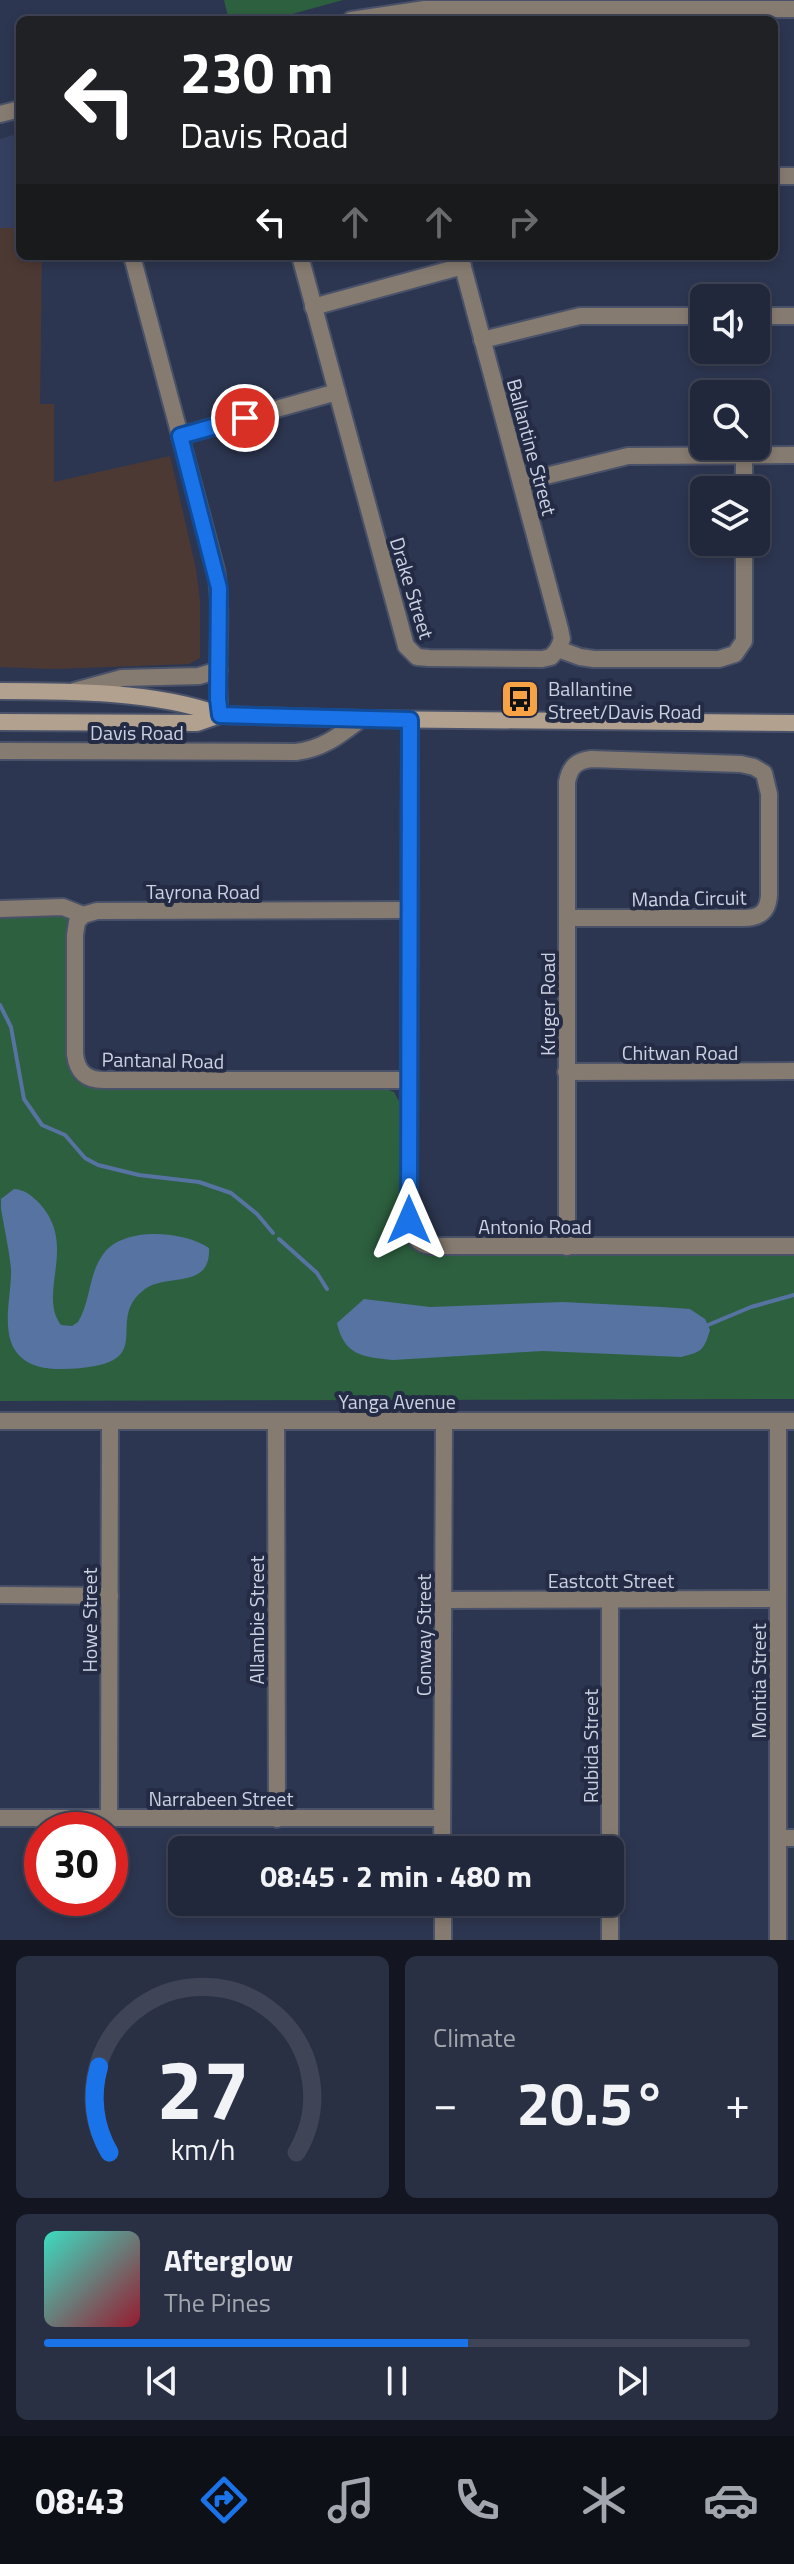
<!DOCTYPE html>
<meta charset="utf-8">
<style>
:root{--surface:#22283c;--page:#2a3043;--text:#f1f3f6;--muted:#a2a6af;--line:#3f4456;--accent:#1a73e8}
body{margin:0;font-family:"Titillium Web",sans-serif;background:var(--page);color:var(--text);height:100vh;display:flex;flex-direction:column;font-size:30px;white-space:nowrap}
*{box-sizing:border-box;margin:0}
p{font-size:26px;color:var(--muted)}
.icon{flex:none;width:44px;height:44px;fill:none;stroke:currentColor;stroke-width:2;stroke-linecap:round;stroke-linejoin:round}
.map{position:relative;height:1940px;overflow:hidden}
.details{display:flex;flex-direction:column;gap:16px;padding:16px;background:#131621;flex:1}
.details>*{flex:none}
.top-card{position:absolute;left:16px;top:16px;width:762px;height:244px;border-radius:12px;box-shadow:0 4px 12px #0003,0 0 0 2px var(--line);background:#202124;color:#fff;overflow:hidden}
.fabs{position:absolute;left:690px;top:284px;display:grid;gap:16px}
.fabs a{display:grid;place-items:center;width:80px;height:80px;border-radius:12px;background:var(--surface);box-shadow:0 4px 12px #0003,0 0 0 2px var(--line);font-size:40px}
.speed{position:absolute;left:24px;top:1812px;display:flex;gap:16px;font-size:40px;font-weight:700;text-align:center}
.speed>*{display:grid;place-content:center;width:104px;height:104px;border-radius:50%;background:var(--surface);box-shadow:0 4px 12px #0003,0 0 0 2px var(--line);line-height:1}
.speed .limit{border:12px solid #d22;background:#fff;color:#111}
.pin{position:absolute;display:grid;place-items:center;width:68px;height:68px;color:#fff;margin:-34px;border:4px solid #fff;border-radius:50%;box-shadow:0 2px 8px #0007}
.me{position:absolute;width:88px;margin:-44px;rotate:0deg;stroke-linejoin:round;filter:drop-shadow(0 0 6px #0008)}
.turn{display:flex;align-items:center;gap:28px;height:168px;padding:0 32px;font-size:36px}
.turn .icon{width:104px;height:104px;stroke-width:2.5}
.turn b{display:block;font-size:56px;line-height:68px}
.lanes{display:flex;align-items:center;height:76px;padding:0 32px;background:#0003;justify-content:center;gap:40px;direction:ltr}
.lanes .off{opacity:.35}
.big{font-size:60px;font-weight:700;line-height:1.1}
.details .widget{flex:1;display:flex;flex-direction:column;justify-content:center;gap:12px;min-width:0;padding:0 28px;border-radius:12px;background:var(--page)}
.details .dial{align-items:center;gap:0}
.dial svg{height:208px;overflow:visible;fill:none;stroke:var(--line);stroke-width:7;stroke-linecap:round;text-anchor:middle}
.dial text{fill:var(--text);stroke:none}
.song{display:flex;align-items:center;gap:24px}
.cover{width:96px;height:96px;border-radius:12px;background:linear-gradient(135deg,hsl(170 70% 55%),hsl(350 70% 35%))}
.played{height:8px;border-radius:4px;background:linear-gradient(90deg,var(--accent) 60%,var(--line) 60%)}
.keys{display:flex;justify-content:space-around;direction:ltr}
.heat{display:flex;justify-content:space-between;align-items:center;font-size:44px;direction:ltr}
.details .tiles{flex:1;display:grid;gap:16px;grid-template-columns:1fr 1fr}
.widget:last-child{grid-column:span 2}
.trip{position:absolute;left:168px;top:1836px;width:456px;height:80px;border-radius:12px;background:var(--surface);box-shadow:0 4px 12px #0003,0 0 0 2px var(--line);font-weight:700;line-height:80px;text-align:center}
.dock{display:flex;height:128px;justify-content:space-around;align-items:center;background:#0e1018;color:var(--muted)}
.dock .icon{width:56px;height:56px}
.dock .active{color:var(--accent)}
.dock b{font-size:36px;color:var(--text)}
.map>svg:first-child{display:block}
.commercial{fill:#4d3934}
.built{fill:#353f60}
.green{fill:#2d603f}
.water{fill:#5673a2}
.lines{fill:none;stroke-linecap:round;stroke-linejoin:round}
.stream{stroke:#5673a2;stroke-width:4}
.minor-casing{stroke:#4a526a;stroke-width:20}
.tertiary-casing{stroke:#4a526a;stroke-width:20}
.secondary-casing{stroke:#4a526a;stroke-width:20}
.minor{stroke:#867b70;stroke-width:16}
.tertiary{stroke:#867b70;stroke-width:16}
.secondary{stroke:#b3a190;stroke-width:16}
.route-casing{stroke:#114b97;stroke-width:20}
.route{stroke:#1a73e8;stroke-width:14}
.labels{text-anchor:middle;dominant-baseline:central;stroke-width:8;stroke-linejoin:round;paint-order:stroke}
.street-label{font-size:20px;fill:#ccd1e2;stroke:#242b45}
.poi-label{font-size:20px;fill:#ccd1e2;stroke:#242b45;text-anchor:start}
</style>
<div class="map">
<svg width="794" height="1940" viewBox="0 0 794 1940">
<rect width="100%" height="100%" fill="#2d3650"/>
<!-- commercial -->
<polygon class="commercial" points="0,228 20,228 20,256 42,256 40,404 54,404 54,482 170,456 196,569 200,601 200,658 189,664 54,669 0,667"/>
<!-- built -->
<polygon class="built" points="20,133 20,228 0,228 0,139"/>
<!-- green -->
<g class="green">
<polygon points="224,0 343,0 270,20 229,20"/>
<path d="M0,914L67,915V1062C71,1079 82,1086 99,1088H383L394,1092L401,1105V1225C404,1244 415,1252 433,1254H794V1399L0,1401Z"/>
</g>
<!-- water -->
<g class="water">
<path d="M14,1189C26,1190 32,1196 40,1204C78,1246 37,1293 61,1325L72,1326L78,1322C91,1301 88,1274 104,1253C125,1226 184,1231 209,1248C211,1290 167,1273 145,1289C100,1322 167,1367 62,1369C45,1369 29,1367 17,1353C0,1331 12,1294 11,1269C9,1248 4,1228 1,1208V1199Z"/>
<path d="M364,1299L430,1307L563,1302L662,1307L690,1309L705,1319L710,1330C704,1350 702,1352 681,1357L543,1351L393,1360C362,1357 344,1355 337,1323Z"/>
</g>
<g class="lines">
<!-- stream -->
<g class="stream">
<polyline points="0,1005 11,1027 24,1099 42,1125 65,1135 85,1158 98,1165 139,1175 199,1182 231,1193 257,1214 273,1233"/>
<polyline points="279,1239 317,1273 327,1289"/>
<polyline points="708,1325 751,1307 794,1295"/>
</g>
<!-- minor casing -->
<g class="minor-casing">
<g id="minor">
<polyline points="774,176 794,176"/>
<path d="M132,256L216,570C224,619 214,667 220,715"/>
<polyline points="300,256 406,646 417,657 429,658 542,659 551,657 558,649"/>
<polyline points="460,256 560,629 562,639 558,649"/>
<polyline points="313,307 463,266"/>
<polyline points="756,316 794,316"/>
<polyline points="482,340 580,316 704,316"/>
<polyline points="180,436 337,392"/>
<polyline points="744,455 744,490"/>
<polyline points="521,482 628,456 794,455"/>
<polyline points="558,649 580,657 594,659 719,659 735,654 744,641 744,542"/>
<path d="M410,720L409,1220C411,1234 416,1244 431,1246H794"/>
<path d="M0,751L296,752C323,749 340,735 361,719"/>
<polyline points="0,909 63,907 83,915 97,911 409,910"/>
<path d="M83,915L77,922L75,935V1054C77,1072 86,1080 104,1080H409"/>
<path d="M567,918H743C760,918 768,912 769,895V794L764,773L754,767L741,764L591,759C576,761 570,767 567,782V1247"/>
<polyline points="566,1072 794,1071"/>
<polyline points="276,1421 277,1819"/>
<polyline points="778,1421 778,1940"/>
<polyline points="0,1595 110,1596"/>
<polyline points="444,1600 778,1599"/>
<polyline points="0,1818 442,1818"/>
<polyline points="109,1818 110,1421"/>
<polyline points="778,1838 794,1838"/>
<polyline points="442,1850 444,1421"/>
<polyline points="443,1902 443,1940"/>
<polyline points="610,1940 610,1600"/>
</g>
</g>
<!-- tertiary casing -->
<g class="tertiary-casing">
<g id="tertiary">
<polyline points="351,20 425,9 794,9"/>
<polyline points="0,114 20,109"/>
<polyline points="74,691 122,678 199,676 219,670"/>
<polyline points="0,1421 794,1421"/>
</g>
</g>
<!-- secondary casing -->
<g class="secondary-casing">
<g id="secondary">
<path d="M0,691C67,691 157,691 220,715L361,719L794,723"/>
<polyline points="0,722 197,723 220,715"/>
</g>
</g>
<!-- minor -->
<use href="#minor" class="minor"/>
<!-- tertiary -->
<use href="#tertiary" class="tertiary"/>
<!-- secondary -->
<use href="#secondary" class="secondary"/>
</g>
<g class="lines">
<!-- route casing -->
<g class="route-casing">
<polyline id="route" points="245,418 180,436 219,588 218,699 220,715 410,720 409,1220"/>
</g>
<!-- route -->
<use href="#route" class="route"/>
</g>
<!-- icons -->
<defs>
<g id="bus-square" transform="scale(2)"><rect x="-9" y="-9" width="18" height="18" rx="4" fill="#f5a345" stroke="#242b45"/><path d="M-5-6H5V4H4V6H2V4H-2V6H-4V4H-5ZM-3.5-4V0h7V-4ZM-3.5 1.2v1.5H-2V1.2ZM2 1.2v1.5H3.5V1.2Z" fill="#111"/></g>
</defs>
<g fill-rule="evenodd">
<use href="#bus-square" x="520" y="699"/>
</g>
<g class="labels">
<!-- street labels -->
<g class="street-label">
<text transform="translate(532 447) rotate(75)">Ballantine Street</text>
<text transform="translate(412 588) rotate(73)">Drake Street</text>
<text x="137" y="732">Davis Road</text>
<text x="203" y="891">Tayrona Road</text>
<text transform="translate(689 898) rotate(-1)">Manda Circuit</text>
<text transform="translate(547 1004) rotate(-90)">Kruger Road</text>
<text x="680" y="1052">Chitwan Road</text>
<text transform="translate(163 1060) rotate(1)">Pantanal Road</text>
<text x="535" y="1226">Antonio Road</text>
<text x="397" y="1401">Yanga Avenue</text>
<text x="611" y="1580">Eastcott Street</text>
<text transform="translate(89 1620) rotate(-90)">Howe Street</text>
<text transform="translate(256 1620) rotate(-90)">Allambie Street</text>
<text transform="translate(423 1635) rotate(-90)">Conway Street</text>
<text transform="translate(758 1681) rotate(-90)">Montia Street</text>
<text transform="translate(590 1746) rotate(-90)">Rubida Street</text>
<text x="221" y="1798">Narrabeen Street</text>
</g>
<!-- poi labels -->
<g class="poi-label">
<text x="548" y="688">Ballantine<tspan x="548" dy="23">Street/Davis Road</tspan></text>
</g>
</g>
</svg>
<div class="fabs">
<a><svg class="icon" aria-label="sound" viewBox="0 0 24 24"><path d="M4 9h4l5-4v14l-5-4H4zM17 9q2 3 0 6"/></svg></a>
<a><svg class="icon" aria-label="search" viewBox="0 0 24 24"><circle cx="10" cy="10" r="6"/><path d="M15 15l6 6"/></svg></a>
<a><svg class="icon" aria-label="layers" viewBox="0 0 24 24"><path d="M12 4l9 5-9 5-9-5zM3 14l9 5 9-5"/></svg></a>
</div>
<div class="speed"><div class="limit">30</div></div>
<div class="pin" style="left:245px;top:418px;background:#d93025"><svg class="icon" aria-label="arrive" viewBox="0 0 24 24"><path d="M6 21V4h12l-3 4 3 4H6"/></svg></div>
<svg class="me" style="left:409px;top:1220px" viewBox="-20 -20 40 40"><path d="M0-17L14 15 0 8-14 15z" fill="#1a73e8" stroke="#fff" stroke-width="4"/></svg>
<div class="trip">08:45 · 2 min · 480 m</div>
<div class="top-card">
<div class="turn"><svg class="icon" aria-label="left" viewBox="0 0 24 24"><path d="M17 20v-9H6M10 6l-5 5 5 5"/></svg><div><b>230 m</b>Davis Road</div></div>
<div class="lanes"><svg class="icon" aria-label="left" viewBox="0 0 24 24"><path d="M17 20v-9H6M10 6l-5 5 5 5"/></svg><svg class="icon off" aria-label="ahead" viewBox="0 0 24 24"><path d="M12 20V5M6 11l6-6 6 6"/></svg><svg class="icon off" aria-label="ahead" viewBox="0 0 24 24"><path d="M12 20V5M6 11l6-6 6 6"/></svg><svg class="icon off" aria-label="right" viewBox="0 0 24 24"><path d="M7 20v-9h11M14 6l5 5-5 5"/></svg></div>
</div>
</div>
<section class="details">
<div class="tiles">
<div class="widget dial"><svg viewBox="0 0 100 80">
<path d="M14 69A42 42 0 1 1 86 69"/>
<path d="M14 69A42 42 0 0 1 10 36" stroke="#1a73e8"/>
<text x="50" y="56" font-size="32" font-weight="700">27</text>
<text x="50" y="72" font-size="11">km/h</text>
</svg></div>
<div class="widget"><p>Climate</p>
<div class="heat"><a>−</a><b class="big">20.5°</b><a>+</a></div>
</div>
<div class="widget">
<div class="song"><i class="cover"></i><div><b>Afterglow</b><p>The Pines</p></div></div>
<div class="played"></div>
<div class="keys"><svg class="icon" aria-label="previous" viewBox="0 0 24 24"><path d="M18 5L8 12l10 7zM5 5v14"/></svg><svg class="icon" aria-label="pause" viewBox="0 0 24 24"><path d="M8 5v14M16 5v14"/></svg><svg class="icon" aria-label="next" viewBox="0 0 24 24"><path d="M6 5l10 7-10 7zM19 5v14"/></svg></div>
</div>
</div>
</section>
<nav class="dock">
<b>08:43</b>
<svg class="icon active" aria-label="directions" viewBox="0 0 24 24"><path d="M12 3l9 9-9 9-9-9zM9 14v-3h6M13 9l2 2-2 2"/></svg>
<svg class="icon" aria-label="music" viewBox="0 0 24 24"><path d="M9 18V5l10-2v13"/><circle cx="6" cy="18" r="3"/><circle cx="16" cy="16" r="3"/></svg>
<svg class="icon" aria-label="phone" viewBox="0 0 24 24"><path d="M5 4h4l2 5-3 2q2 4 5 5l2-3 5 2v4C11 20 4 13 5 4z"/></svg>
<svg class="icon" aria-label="climate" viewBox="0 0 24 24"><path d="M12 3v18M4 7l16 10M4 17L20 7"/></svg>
<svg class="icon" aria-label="car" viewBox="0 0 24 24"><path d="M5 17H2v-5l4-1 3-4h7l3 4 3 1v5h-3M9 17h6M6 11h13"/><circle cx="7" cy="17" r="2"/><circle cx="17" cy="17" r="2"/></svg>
</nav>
